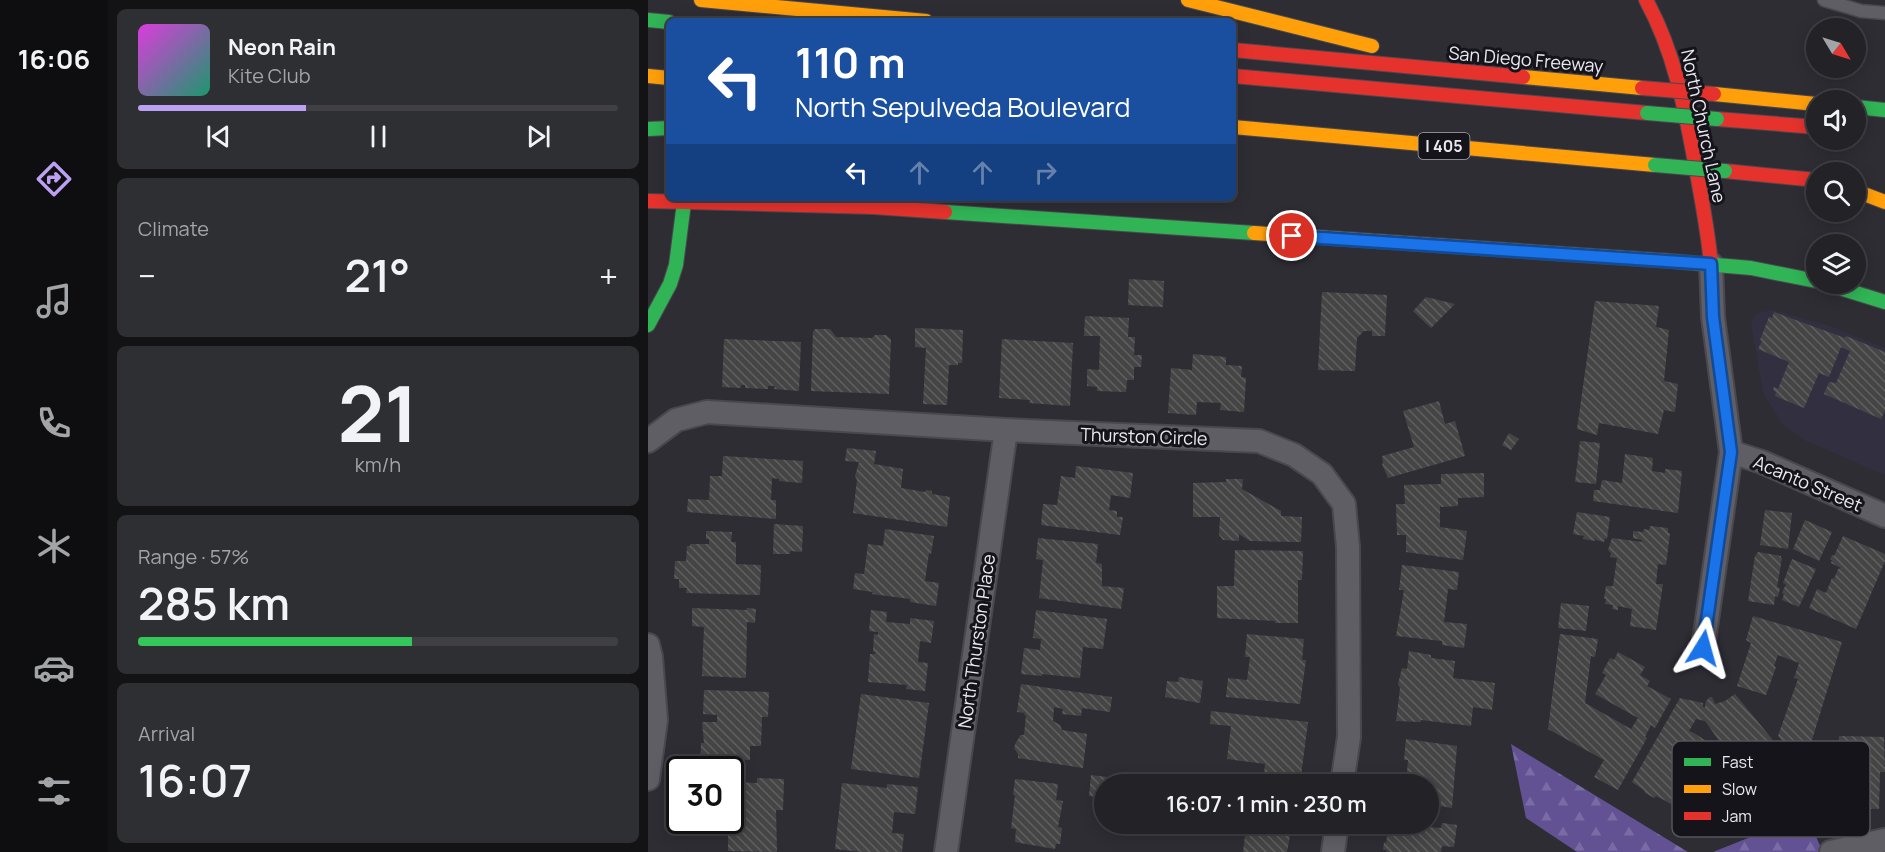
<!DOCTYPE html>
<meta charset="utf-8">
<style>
:root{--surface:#222227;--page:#2e2f33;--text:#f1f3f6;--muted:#a2a4a7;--line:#3f3f44;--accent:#bca0f2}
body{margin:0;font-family:Manrope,sans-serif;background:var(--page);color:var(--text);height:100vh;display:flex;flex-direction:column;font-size:22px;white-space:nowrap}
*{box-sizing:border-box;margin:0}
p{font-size:20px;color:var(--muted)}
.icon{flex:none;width:33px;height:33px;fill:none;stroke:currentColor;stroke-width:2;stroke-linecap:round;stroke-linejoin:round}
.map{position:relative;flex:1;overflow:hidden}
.sheet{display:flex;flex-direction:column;gap:9px;padding:9px;background:#131315;width:540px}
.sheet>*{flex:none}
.hud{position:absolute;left:18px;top:18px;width:570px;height:183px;border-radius:9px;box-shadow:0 3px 15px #0003,0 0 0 2px var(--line);background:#1a4fa0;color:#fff;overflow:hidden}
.needle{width:39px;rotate:128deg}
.buttons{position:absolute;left:1158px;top:18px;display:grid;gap:12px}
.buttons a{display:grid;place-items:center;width:60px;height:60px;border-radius:50%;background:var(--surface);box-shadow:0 3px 15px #0003,0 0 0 2px var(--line);font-size:30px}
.speed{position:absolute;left:18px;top:756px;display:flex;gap:12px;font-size:30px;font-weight:700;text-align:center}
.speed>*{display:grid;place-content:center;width:78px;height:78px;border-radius:50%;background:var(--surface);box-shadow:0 3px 15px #0003,0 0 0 2px var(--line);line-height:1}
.speed .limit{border:3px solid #111;border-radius:9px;background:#fff;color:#111}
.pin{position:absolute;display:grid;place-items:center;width:51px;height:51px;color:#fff;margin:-26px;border:3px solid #fff;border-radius:50%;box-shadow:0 2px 6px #0007}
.me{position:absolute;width:66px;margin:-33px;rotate:8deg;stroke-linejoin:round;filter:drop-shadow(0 0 4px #0008)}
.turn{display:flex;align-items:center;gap:21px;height:126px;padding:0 30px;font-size:27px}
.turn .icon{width:78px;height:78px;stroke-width:2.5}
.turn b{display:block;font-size:42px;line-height:51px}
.lanes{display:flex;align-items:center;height:57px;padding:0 30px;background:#0003;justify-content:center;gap:30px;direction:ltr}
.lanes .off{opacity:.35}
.big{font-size:45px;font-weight:600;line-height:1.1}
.sheet .widget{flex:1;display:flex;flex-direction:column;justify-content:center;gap:9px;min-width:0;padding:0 21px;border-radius:9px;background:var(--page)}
.sheet .dial{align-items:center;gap:0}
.dial b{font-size:78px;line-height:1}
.song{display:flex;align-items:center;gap:18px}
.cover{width:72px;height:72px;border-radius:9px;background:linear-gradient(135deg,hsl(300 70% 55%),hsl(160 70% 35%))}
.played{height:6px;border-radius:3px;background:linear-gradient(90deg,var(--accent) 35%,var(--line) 35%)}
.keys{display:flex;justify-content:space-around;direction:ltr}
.heat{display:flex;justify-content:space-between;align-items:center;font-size:33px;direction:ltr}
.charge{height:9px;border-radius:4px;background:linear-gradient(90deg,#34c759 57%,var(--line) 0)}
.trip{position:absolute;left:446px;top:774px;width:345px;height:60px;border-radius:30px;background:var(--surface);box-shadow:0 3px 15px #0003,0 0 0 2px var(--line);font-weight:600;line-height:60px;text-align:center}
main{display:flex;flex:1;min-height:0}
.menu{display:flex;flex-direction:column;width:108px;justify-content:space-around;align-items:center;background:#0e0e10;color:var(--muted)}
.menu .icon{width:42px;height:42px}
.menu .on{color:var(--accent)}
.menu b{font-size:27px;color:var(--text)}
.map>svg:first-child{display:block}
.built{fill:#322f41}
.forest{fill:url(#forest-firs)}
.building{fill:url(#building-back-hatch);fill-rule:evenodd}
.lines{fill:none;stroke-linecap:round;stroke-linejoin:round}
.lane-casing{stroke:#49484f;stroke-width:15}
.street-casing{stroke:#49484f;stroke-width:26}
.fast-casing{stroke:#49484f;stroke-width:16}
.slow-casing{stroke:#49484f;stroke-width:16}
.jam-casing{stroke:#49484f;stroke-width:16}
.lane{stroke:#5f5e64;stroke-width:12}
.street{stroke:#5f5e64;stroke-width:22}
.fast{stroke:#30b455;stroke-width:14}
.slow{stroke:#ff9f0a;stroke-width:14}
.jam{stroke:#e5322d;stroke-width:14}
.fast-bridge-casing{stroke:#49484f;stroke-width:16;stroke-linecap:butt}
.jam-bridge-casing{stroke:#49484f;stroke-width:16;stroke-linecap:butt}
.fast-bridge{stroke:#30b455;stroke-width:14}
.jam-bridge{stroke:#e5322d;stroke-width:14}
.route-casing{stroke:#114b97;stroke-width:15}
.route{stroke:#1a73e8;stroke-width:10}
.labels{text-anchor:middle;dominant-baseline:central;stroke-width:6;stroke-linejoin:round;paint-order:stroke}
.shield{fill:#15141a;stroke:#aaa9b1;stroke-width:1.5}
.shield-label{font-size:16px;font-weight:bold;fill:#eae9f2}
.street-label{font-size:18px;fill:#eae9f2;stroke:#15141a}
.key{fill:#15141a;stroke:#55545b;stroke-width:1.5}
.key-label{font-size:16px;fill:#eae9f2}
</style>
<main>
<nav class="menu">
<b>16:06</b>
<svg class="icon on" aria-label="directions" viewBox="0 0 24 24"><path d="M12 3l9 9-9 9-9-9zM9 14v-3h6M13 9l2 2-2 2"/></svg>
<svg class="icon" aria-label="music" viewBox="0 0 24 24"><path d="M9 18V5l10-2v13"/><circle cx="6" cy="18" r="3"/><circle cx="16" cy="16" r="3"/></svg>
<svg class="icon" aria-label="phone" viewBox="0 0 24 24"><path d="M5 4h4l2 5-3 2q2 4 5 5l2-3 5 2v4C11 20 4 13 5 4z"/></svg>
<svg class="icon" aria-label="climate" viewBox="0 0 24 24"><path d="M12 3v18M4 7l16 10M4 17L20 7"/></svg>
<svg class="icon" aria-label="car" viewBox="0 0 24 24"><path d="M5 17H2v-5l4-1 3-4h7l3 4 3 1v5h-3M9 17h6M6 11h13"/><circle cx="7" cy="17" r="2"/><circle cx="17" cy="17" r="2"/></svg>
<svg class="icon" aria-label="filters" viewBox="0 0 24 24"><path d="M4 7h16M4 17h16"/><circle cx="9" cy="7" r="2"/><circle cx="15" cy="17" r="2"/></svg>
</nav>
<section class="sheet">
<div class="widget">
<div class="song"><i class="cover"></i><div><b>Neon Rain</b><p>Kite Club</p></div></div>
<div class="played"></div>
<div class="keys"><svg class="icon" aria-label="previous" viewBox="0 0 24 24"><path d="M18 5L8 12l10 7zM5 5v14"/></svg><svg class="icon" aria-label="pause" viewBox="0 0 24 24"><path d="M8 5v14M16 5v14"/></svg><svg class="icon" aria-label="next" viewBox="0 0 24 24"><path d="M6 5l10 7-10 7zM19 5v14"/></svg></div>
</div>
<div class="widget"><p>Climate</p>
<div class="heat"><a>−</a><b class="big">21°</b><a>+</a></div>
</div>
<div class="widget dial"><b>21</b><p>km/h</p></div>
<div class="widget"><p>Range · 57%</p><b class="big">285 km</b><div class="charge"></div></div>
<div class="widget"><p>Arrival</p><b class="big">16:07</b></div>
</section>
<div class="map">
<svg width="1237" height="852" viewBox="0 0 1237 852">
<defs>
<pattern id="forest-firs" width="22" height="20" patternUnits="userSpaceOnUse" patternTransform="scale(1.5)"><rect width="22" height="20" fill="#625294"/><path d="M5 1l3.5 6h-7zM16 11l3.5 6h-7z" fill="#796ba3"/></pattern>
<pattern id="building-back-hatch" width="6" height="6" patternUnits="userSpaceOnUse" patternTransform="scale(1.5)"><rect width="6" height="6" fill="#464546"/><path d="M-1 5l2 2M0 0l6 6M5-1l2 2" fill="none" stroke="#616061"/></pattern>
</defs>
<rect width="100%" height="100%" fill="#2e2d34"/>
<!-- built -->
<polygon class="built" points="1126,310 1185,327 1237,348 1237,475 1158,441 1135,425 1115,393 1103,323 1107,315 1112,312"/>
<!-- forest -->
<g class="forest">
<polygon points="863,744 1040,852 929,852 878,818"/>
<polygon points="1158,815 1175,852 1065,852"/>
</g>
<!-- building -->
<g class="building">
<polygon points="481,279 516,281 515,307 480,305"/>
<polygon points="674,292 739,295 737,336 724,336 724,331 716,331 709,338 707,371 670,370"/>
<polygon points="778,297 807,304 783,328 765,311"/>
<polygon points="947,301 1011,306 1008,327 1021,330 1016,381 1030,384 1027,412 1016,410 1010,434 951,423 949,435 929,429"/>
<polygon points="1126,312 1197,338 1198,336 1237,352 1237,410 1233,419 1176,394 1181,382 1188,383 1202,351 1193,347 1181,377 1171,373 1156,408 1127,396 1128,392 1125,390 1126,387 1130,389 1141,362 1110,349 1114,341 1112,340 1121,317 1124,318"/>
<polygon points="437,316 481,318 480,337 487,337 486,355 494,355 493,367 486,367 486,380 479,380 478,392 449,391 449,387 439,386 439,369 451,370 452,336 436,336"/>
<polygon points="267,328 315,330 314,363 310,363 310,365 301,365 299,405 275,404 278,348 267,347"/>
<polygon points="167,329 182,329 188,337 224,338 227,335 238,335 243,339 241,394 163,391 165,332"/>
<polygon points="76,339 153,342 151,391 126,389 127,386 120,386 120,389 97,388 97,385 93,385 93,388 74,387"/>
<polygon points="354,339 425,343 422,406 381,403 382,400 351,398"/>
<polygon points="545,354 578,357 578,365 594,366 593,377 598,378 596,412 572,410 573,403 549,402 548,415 520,413 523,368 544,370"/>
<polygon points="791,401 797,424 807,421 817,456 740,478 734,464 735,462 734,456 766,447 755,411"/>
<polygon points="861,433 871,439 863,450 854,445"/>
<polygon points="932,441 952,443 948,484 927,482"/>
<polygon points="199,448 228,451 226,464 255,469 253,488 277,492 278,490 284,491 284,494 302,497 299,527 205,513 209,480 207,476 211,462 197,461"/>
<polygon points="977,454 1005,458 1004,471 1017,473 1017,469 1034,471 1030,513 945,501 946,490 952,490 954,480 974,483"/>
<polygon points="75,456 155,461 154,483 131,481 131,479 124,478 123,500 128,500 128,519 39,512 40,499 61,500 62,476 74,476"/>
<polygon points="428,466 485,473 482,498 463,495 461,510 469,511 469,517 475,517 472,535 393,525 395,504 409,505 413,476 427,478"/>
<polygon points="836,473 836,497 810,498 810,506 793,507 792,505 792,527 819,531 815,560 758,552 758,535 749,535 748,504 757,504 756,485 793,484 793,474"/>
<polygon points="578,479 595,479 594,489 633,511 633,516 654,517 653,542 602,541 591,534 591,541 575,540 571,535 572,517 545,517 545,483 578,482"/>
<polygon points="1117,510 1144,513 1140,549 1112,545"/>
<polygon points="929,512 962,517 959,539 957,538 956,542 948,540 947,538 947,541 935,539 936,536 925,534"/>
<polygon points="1157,520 1184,532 1171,561 1145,549"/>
<polygon points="126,524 155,526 154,552 142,551 142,554 125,554"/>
<polygon points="1002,526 1020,528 1020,533 1022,533 1018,565 1010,564 1008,584 1015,584 1008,630 982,626 984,609 970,606 970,610 964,609 965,605 957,604 958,599 956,599 958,586 965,586 969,558 962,557 963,553 960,550 964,538 994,542 994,540 985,538 985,531 995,532 996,529 1001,530"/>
<polygon points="237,529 286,536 283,554 281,553 277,581 291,583 288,606 262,602 262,599 224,594 225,592 205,589 207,573 216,574 220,544 235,546"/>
<polygon points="58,531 84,532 83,542 88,542 88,564 113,565 112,595 38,593 39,588 31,588 31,579 26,579 27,561 38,561 39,546 42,546 42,544 61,544 61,539 58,539"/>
<polygon points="1195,536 1237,554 1237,561 1208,629 1161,608 1169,589 1178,593 1184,578 1186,579 1190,569 1193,568 1183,563 1184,560 1182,560 1184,555 1186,556"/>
<polygon points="390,538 450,544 448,563 454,564 454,586 476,588 473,609 391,598 395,560 388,559"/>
<polygon points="587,550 655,551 654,580 650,580 650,623 627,623 627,621 569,618 569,586 586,586"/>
<polygon points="1110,552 1133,556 1133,558 1134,558 1129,587 1132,588 1130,597 1127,596 1126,605 1100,601 1107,556"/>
<polygon points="1144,559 1168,569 1151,607 1134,600 1136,594 1134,593 1138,584 1135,583"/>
<polygon points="754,565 811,572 809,590 800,589 796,622 819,624 816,648 794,645 794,641 748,636 756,590 751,590"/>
<polygon points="913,603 941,606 938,631 910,628"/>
<polygon points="44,608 98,610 99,608 108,609 107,623 99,622 98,678 54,676 56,627 44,626"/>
<polygon points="223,610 239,612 238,622 262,624 262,618 286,621 283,643 272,641 270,662 280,663 277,691 258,689 259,685 220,682 222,654 227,654 227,652 225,652 226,634 230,635 230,632 221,631"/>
<polygon points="388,610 459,619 455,649 435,647 432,678 394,674 394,676 373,674 376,648 392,650 393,639 385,638"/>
<polygon points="1105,616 1194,642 1160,753 1138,746 1130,736 1150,679 1146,678 1151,663 1130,655 1126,666 1128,667 1118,695 1089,686 1103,643 1098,640"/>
<polygon points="599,634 656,639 654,660 658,660 652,704 578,697 580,678 599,680 602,657 597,657"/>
<polygon points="912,634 950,639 947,657 943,656 937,703 983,729 990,718 947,694 958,675 954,673 962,658 966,660 970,652 997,667 992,675 1002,681 999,686 1023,699 1007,728 1003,725 997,737 999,738 970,790 946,777 956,760 900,729"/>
<polygon points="761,651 783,655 783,658 807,661 805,678 847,683 844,710 825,707 823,726 773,720 773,722 748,721 752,688 750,684 754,668 759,669"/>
<polygon points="531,677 555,681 552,703 517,697 519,681 530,682"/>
<polygon points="373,684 464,697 462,712 434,708 433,716 414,714 415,709 406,707 405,721 412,725 414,730 439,734 435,768 370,758 370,754 366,748 368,742 371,738 372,735 376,735 378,715 376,715 377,713 369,712"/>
<polygon points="56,690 121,692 120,717 114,717 113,746 102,746 102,760 78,759 78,770 52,769 53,743 56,743 54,722 69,722 69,715 55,714"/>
<polygon points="213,694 281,703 271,778 203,769"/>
<path d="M1087,694L1147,767L1156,788L1104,809L1089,818L1078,820L1062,827L1018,801L1008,796L1006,798L996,792L997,791L984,782L1032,698L1055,703V707H1057L1058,701L1062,697H1064L1067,704L1077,701ZM1048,719L1057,721L1077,749L1081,751L1082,750L1092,762L1088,765L1093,771L1081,776L1080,773L1055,786L1054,783L1055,782L1052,775L1048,773L1049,771L1031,763L1034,758L1029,756L1030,753L1065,772L1080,766L1061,743L1046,733L1041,731ZM1102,769L1105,771L1115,781L1109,782L1108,780L1103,782L1100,777L1096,773Z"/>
<polygon points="563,711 660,722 653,776 650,776 649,784 615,784 617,764 579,759 583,726 562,724"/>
<polygon points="1191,736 1236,737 1237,772 1232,772 1231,809 1190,808"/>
<polygon points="758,739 809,746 804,808 780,804 780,784 758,784 760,760 756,760"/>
<polygon points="443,775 468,778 467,784 456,784 456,798 441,796"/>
<polygon points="109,778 136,779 135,810 128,810 129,852 80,851 80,832 83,832 82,787 91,787 91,782 109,783"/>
<polygon points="367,779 410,784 408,800 415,801 410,827 414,828 412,844 408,844 407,849 367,842 368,829 363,828 367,795 365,795"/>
<polygon points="194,783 239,788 239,784 270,787 267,814 246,812 244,833 256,834 254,852 215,852 187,849"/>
<polygon points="794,823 809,825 806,847 794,846 793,852 738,852 739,850 735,850 736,842 738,843 741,824 793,828"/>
<polygon points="588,824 642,824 644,825 639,852 595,852 598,827 588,826"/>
</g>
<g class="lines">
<!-- lane casing -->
<g class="lane-casing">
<polyline id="lane" points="1176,0 1213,11 1237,13"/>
</g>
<!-- street casing -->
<g class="street-casing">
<g id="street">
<polyline points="0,441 28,420 59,412 358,430 611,441 646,455 674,474 696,504 700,547 701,737 694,784"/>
<polyline points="1083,452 1114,462 1237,516"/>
<polyline points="0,645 3,657 8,720 0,779"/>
<polyline points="1055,648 1083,452 1065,317 1063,264"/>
<polyline points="298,852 358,430"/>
<polyline points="685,852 689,824"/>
<polyline points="1183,852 1237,840"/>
</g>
</g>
<!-- fast casing -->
<g class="fast-casing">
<g id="fast">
<polyline points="0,20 21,22"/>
<polyline points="1208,107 1237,110"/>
<polyline points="0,129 21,128"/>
<polyline points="297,212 606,233"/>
<polyline points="1022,261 1103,268 1168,281"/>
<polyline points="1179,284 1237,302"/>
<polyline points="0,325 22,284 28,265 36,203"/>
</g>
</g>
<!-- slow casing -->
<g class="slow-casing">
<g id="slow">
<polyline points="53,0 278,21"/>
<polyline points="540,0 724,46"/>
<polyline points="0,76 21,78"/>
<polyline points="875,77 994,88"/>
<polyline points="1066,94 1168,104"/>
<polyline points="585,127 1007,165"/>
<polyline points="1208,191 1237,202"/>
<polyline points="606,233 1022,261"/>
</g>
</g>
<!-- jam casing -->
<g class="jam-casing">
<g id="jam">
<path d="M998,0C1027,53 1037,109 1048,168C1054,200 1060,232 1063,264"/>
<polyline points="585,50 875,77"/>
<polyline points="585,76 999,113"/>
<polyline points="1069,119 1168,127"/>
<polyline points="1077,171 1168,180"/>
<polyline points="0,201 226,207 297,212"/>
</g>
</g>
<!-- lane -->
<use href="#lane" class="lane"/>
<!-- street -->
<use href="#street" class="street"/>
<!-- fast -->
<use href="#fast" class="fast"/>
<!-- slow -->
<use href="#slow" class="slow"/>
<!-- jam -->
<use href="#jam" class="jam"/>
<!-- fast-bridge casing -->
<g class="fast-bridge-casing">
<g id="fast-bridge">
<polyline points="999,113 1069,119"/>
<polyline points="1007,165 1077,171"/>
</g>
</g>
<!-- jam-bridge casing -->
<g class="jam-bridge-casing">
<polyline id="jam-bridge" points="994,88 1066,94"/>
</g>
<!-- fast-bridge -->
<use href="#fast-bridge" class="fast-bridge"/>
<!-- jam-bridge -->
<use href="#jam-bridge" class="jam-bridge"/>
</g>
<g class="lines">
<!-- route casing -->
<g class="route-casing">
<polyline id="route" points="644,236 1063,264 1065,317 1083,452 1055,648"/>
</g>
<!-- route -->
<use href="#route" class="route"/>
</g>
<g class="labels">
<!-- shield labels -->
<rect class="shield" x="770.5" y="133" width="51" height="26" rx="4.5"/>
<g class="shield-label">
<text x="796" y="146">I 405</text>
</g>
<!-- street labels -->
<g class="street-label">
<text transform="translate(878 59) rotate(5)">San Diego Freeway</text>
<text transform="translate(1056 126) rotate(78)">North Church Lane</text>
<text transform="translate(496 436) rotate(2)">Thurston Circle</text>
<text transform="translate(1160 483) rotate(23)">Acanto Street</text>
<text transform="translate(328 641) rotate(-82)">North Thurston Place</text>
</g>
</g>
<!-- legend -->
<rect x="1024" y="741" width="198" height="96" rx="9" class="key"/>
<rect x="1036" y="758" width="27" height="8" fill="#30b455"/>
<rect x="1036" y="785" width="27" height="8" fill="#ff9f0a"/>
<rect x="1036" y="812" width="27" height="8" fill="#e5322d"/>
<g class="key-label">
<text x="1074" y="768">Fast</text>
<text x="1074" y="795">Slow</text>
<text x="1074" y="822">Jam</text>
</g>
</svg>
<div class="buttons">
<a><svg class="needle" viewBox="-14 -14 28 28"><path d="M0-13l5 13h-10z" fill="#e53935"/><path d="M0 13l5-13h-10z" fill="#a2a4a7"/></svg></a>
<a><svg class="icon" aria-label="sound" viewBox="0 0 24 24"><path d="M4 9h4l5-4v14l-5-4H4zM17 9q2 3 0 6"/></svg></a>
<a><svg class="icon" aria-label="search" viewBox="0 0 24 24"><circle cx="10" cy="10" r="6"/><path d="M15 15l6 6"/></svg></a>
<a><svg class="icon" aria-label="layers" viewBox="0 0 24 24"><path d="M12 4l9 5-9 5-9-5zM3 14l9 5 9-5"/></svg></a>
</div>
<div class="speed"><div class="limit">30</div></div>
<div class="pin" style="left:644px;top:236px;background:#d93025"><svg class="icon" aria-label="arrive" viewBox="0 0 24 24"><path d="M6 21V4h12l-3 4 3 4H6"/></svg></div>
<svg class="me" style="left:1055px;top:648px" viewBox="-20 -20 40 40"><path d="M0-17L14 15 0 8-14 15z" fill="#1a73e8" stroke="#fff" stroke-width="4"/></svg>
<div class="trip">16:07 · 1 min · 230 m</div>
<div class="hud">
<div class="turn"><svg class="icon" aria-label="left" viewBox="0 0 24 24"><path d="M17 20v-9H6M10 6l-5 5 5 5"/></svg><div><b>110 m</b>North Sepulveda Boulevard</div></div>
<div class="lanes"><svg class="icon" aria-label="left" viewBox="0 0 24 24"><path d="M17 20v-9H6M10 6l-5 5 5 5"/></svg><svg class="icon off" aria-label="ahead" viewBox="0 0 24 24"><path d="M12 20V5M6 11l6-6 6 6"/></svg><svg class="icon off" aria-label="ahead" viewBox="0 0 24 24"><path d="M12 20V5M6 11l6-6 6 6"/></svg><svg class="icon off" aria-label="right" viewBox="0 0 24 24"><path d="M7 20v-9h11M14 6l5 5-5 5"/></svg></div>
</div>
</div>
</main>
